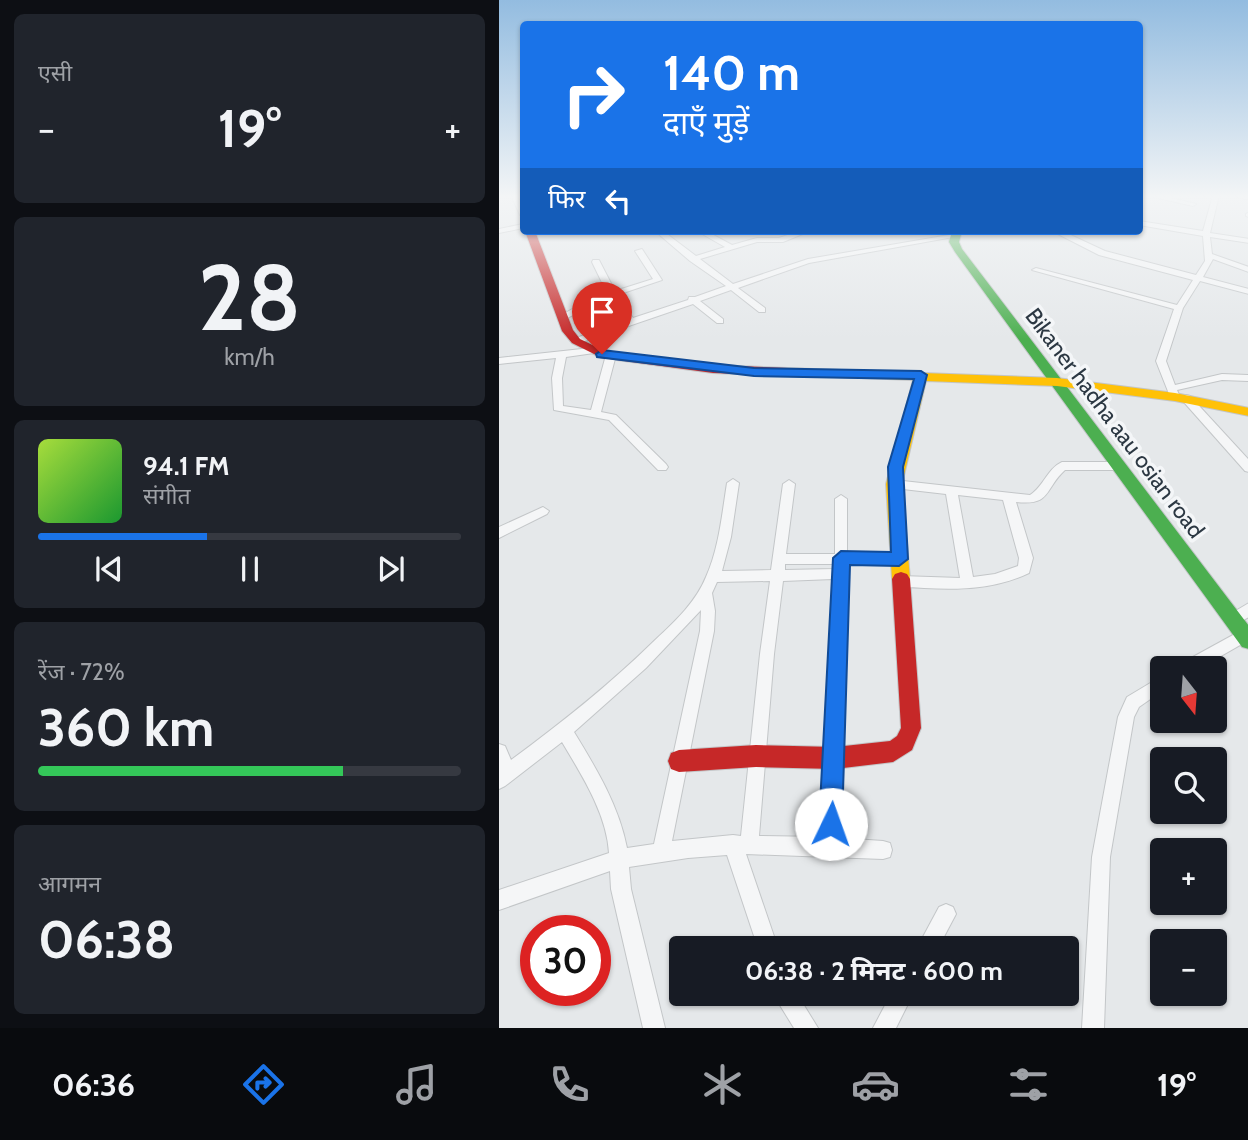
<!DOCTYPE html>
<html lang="hi">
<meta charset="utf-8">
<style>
:root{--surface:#171b24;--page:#20242c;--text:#f1f3f6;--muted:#9ea1a6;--line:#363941;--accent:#1a73e8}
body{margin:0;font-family:Cabin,"Noto Sans Devanagari",sans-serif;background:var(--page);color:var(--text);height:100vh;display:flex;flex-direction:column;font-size:26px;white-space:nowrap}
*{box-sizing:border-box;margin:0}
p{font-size:23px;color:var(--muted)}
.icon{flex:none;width:38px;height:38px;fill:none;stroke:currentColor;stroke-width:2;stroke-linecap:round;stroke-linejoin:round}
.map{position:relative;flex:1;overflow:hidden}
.drawer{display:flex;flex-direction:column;gap:14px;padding:14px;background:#0d0f14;width:499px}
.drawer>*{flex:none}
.top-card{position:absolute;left:21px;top:21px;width:623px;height:214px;border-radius:7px;box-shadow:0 2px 5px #0004;background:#1a73e8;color:#fff;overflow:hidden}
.needle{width:46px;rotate:163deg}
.fabs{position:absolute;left:651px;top:656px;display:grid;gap:14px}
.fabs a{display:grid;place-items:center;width:77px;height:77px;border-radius:7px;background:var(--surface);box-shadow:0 2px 5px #0004;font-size:35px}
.speed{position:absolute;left:21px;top:915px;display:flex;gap:14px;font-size:35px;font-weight:700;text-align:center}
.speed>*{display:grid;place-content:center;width:91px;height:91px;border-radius:50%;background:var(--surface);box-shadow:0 2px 5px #0004;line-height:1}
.speed .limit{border:10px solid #d22;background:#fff;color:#111}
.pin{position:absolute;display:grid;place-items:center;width:60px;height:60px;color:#fff;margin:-72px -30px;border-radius:50% 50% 50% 0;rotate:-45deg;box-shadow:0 0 7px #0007}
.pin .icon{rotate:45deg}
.me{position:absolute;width:77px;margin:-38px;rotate:3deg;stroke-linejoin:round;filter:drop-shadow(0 0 5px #0008)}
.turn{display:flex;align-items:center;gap:24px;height:147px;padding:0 28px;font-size:32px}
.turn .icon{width:91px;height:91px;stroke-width:2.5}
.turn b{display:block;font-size:49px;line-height:60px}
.then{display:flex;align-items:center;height:66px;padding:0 28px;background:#0003;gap:14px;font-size:26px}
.big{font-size:52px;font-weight:700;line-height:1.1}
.drawer .widget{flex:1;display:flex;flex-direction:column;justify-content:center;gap:10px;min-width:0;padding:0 24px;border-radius:10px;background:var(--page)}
.drawer .dial{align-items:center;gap:0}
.dial b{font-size:91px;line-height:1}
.song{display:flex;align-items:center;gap:21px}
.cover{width:84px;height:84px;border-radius:10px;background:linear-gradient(135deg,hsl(80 70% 55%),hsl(130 70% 35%))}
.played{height:7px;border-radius:4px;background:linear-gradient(90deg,var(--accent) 40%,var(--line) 40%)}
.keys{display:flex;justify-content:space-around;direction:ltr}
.heat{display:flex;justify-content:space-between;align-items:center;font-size:38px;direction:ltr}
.charge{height:10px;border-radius:5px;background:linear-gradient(90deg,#34c759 72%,var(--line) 0)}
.trip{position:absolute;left:170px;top:936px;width:410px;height:70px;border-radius:7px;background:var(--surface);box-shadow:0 2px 5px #0004;font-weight:700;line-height:70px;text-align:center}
.menu{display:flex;height:112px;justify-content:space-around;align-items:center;background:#090b0e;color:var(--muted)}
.menu .icon{width:49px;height:49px}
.menu .on{color:var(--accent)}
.menu b{font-size:32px;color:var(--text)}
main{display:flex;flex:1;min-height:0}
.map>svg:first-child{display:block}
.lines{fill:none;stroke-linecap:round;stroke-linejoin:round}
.street-casing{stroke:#c3c6c8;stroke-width:2}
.fast-casing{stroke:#c3c6c8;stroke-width:2}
.slow-casing{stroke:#c3c6c8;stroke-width:2}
.jam-casing{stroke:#c3c6c8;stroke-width:2}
.street{fill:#f5f6f7;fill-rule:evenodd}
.fast{fill:#4caf50;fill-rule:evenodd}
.slow{fill:#ffc107;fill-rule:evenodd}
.jam{fill:#c62828;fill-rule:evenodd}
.route{fill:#1a73e8;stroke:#114b97;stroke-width:2}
.labels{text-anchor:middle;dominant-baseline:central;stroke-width:7;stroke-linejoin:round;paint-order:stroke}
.street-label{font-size:23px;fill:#2c3843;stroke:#f4f6f8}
</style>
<main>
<section class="drawer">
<div class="widget"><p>एसी</p>
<div class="heat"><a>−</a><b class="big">19°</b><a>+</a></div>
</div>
<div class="widget dial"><b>28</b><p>km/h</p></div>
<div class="widget">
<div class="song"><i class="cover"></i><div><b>94.1 FM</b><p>संगीत</p></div></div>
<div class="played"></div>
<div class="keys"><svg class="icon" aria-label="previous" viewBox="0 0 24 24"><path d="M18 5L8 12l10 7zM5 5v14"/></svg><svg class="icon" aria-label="pause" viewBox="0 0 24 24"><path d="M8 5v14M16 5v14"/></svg><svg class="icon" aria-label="next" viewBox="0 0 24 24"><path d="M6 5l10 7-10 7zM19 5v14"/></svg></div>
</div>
<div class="widget"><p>रेंज · 72%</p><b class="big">360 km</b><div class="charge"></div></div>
<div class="widget"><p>आगमन</p><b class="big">06:38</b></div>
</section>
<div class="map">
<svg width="750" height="1028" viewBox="0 0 750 1028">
<rect width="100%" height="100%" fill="#e5e8ea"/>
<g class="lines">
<!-- street casing -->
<g class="street-casing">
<g id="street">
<polygon points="12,195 18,195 24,209 24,217 21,215"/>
<polygon points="646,195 660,195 697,204 694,206"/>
<polygon points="714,195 720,195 711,233 750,239 750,243 711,237 713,254 750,267 750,272 714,259 704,277 750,289 750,294 701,281 684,308 667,361 676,385 723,374 750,375 750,381 723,380 678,390 681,397 676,400 672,399 657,361 675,309 533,270 537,268 678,305 694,280 600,255 553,231 563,231 606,251 697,275 706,261 704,236 640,225 640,221 704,231"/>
<polygon points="734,195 750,196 750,200 735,196"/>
<polygon points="749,213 750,217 747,216 747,214"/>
<polygon points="24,224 24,228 0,233 0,229"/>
<polygon points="156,231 164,231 197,256 226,247 198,231 207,231 233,245 258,238 280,238 300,231 311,231 284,242 258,242 201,259 234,284 309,259 456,234 460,236 310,263 239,288 266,308 266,312 260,312 232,290 201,301 224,319 224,323 218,323 194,304 80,343 74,343 74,339 127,321 111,297 66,319 59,317 95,297 108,293 93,262 94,260 100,260 116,291 154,279 136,251 143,249 163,280 118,295 134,318 189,300 190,297 196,297 227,286 191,261"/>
<polygon points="92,348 95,349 95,353 67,357 63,378 64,406 92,410 107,355 109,353 115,353 117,355 102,412 117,415 167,464 169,467 167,470 159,470 110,420 55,410 53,378 57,358 0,364 0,358"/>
<polygon points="687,395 691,396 750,460 750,472 746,471 683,400 683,396"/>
<path d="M563,462H621L627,466L621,470H566C545,489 553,506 517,502L534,558L530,573C496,589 462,590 425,588C416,587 406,588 397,585L395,581L397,577L402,576L461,578L447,494L395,488L391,487L389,484L391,481L395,480L531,495C545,486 548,469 563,462ZM459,495L504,500L520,558L519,566L496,574L474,577Z"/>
<path d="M234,479L240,483L232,537L223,571L272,570L284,484L290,480L296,484L287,554H336V499L342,495L348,499V554H400L405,555L407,559L405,563L400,564H348L340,838L384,841L391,843L393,850L391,857L384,859L247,854L279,948H259L228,855L189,858L130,867L132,889L166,1028H144L112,889L111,871L0,910V890L110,853C108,814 82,774 63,742L6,786L0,789V744L6,746L12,760C61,724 109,686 153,643C173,624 196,604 207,577C220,548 223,514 228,483ZM286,564H335V569L286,570ZM334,579L322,837L260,836L275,654L284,581ZM271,581L261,654L242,836L234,835L173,841L215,631L216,611L213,593L218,582ZM202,610L201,631L155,844L128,848C120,806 97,768 75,732L147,668Z"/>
<polygon points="44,507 50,511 48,514 0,538 0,527"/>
<polygon points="750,603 750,617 733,626 728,624 726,620 728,616"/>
<polygon points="745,629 750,630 750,640 701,668 681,668 683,663"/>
<polygon points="663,676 663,691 640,707 635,717 611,857 605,1028 583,1028 593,857 619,717 628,697"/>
<polygon points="447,904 454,907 457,914 439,948 418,948 440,907"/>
<polygon points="274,994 298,994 319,1028 295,1028"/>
<polygon points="392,994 414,994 397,1028 374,1028"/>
</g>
</g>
<!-- fast casing -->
<g class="fast-casing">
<polygon id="fast" points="453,231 463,231 460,242 463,249 750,626 750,649 743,647 456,252 450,242"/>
</g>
<!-- slow casing -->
<g class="slow-casing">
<polygon id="slow" points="314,369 558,378 676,393 750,408 750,416 676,401 558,386 427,381 403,484 411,579 408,584 402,586 396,584 393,579 387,484 414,380 310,376 310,370"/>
</g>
<!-- jam casing -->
<g class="jam-casing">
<g id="jam">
<polygon points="26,231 36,231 74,330 81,339 106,351 214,365 314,369 320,373 314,377 214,373 103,358 73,343 63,331"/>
<polygon points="402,572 408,574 411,579 422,728 413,750 394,762 336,769 257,767 180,772 172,769 169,761 172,753 180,750 257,745 336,747 391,741 398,736 402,728 393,579 396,574"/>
</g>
</g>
<!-- street -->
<use href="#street" class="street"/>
<!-- fast -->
<use href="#fast" class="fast"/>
<!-- slow -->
<use href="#slow" class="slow"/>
<!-- jam -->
<use href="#jam" class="jam"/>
</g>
<!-- sky -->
<linearGradient id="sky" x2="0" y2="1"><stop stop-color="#93bce0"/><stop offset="0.58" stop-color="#f3f5f6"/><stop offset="1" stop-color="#f3f5f6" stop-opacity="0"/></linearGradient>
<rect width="750" height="339" fill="url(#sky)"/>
<!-- route -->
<polygon class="route" points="103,350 255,368 422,371 428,375 404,467 409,559 400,566 351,565 343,824 340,833 332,836 324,833 320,824 334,558 342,551 392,552 389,467 415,379 255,376 98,357 97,354"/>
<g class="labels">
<!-- street labels -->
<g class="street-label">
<text transform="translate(616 423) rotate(53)">Bikaner hadha aau osian road</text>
</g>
</g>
</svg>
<div class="fabs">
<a><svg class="needle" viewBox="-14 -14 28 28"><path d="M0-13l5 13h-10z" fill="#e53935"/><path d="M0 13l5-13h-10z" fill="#9ea1a6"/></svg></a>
<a><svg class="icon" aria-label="search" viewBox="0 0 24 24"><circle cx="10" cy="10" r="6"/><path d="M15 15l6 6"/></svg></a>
<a>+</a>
<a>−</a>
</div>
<div class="speed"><div class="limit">30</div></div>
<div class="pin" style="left:103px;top:354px;background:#d93025"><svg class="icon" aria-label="arrive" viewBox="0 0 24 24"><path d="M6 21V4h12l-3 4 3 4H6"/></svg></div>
<svg class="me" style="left:332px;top:824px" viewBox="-20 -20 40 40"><circle r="19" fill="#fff"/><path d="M0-13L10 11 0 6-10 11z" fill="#1a73e8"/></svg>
<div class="trip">06:38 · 2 मिनट · 600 m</div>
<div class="top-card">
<div class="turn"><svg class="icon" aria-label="right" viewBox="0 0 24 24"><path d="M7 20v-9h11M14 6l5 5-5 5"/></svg><div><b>140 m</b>दाएँ मुड़ें</div></div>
<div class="then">फिर<svg class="icon" aria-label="left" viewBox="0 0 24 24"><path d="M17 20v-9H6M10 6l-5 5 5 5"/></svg></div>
</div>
</div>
</main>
<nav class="menu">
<b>06:36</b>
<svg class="icon on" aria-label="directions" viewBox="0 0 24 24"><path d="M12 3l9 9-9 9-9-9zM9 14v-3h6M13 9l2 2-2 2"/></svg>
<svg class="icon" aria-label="music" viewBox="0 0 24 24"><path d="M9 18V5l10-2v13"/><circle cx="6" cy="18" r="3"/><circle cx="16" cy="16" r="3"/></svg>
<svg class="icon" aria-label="phone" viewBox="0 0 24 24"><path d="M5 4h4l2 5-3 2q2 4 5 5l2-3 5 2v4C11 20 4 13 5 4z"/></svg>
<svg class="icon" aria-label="climate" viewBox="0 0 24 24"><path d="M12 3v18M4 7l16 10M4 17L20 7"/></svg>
<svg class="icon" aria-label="car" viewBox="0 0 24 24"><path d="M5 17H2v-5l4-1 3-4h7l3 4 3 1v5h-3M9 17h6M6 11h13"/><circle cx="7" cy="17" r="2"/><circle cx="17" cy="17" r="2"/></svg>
<svg class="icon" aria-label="filters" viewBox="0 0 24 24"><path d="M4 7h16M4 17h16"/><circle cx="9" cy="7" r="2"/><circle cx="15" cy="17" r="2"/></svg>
<b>19°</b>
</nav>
